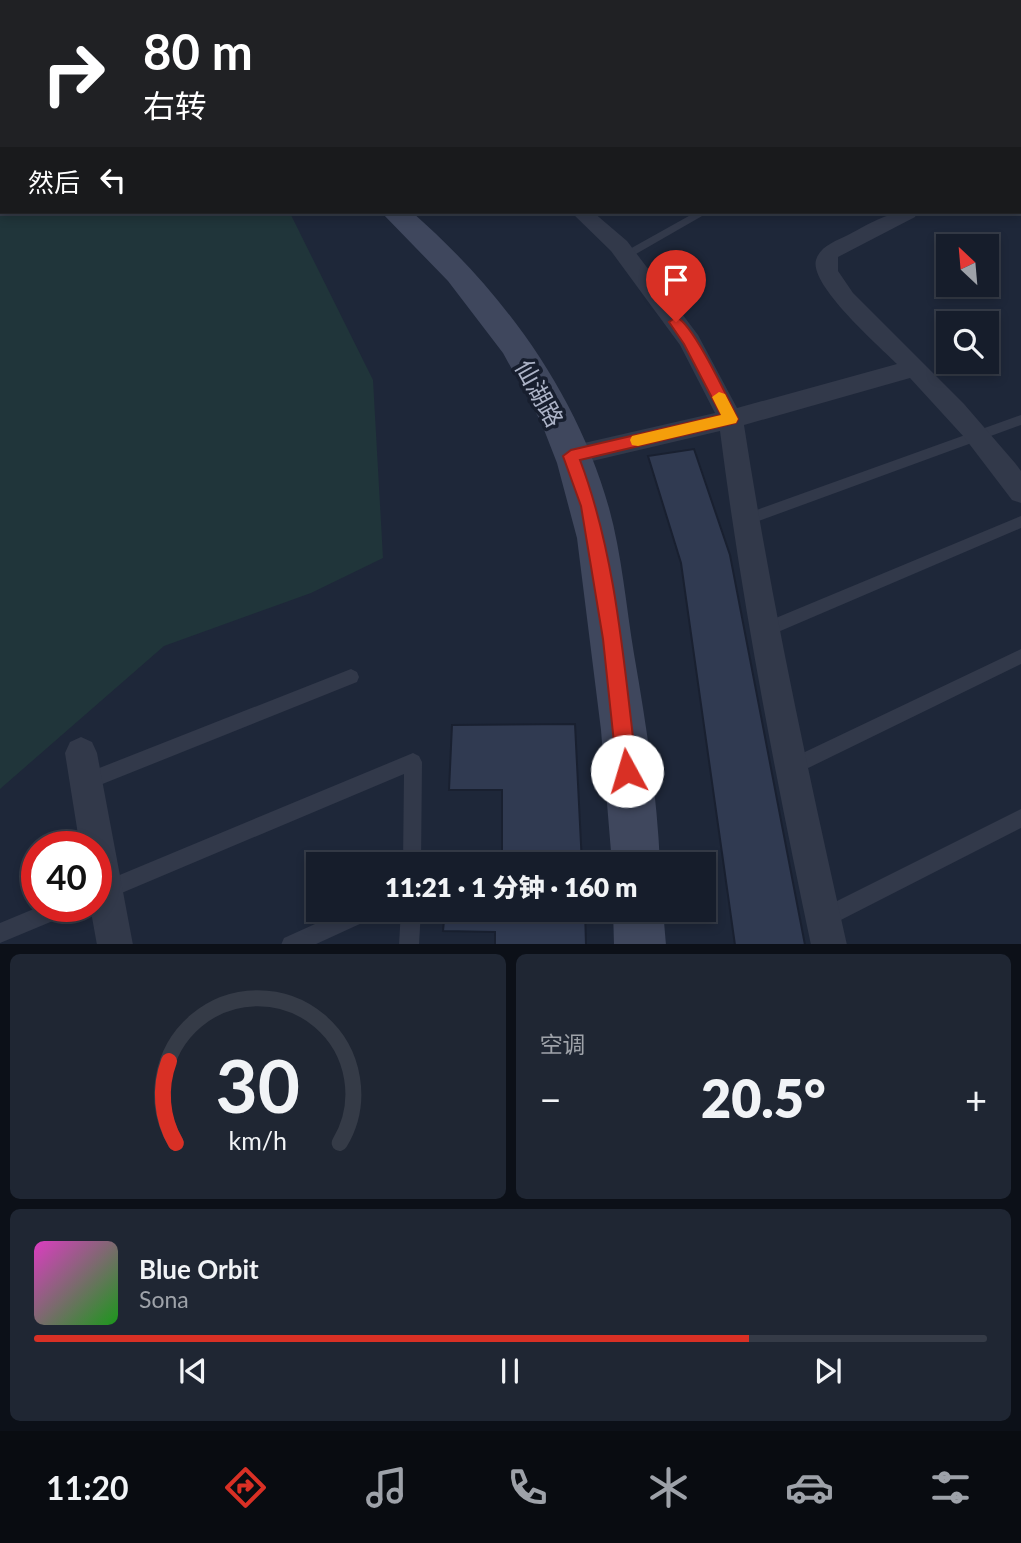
<!DOCTYPE html>
<html lang="zh">
<meta charset="utf-8">
<style>
:root{--surface:#161d2b;--page:#1f2633;--text:#f1f3f6;--muted:#9ea2a9;--line:#353b47;--accent:#d93025}
body{margin:0;font-family:Lato,"Noto Sans SC",sans-serif;background:var(--page);color:var(--text);height:100vh;display:flex;flex-direction:column;font-size:26px;white-space:nowrap}
*{box-sizing:border-box;margin:0}
p{font-size:23px;color:var(--muted)}
.icon{flex:none;width:38px;height:38px;fill:none;stroke:currentColor;stroke-width:2;stroke-linecap:round;stroke-linejoin:round}
.map{position:relative;height:944px;overflow:hidden}
.side{display:flex;flex-direction:column;gap:10px;padding:10px;background:#0c1018;flex:1}
.side>*{flex:none}
.banner{position:absolute;left:0px;top:0px;width:1022px;height:214px;box-shadow:0 4px 10px #0003,0 0 0 2px var(--line);background:#202124;color:#fff;overflow:hidden}
.needle{width:46px;rotate:334deg}
.tools{position:absolute;left:936px;top:234px;display:grid;gap:14px}
.tools a{display:grid;place-items:center;width:63px;height:63px;border-radius:0px;background:var(--surface);box-shadow:0 4px 10px #0003,0 0 0 2px var(--line);font-size:35px}
.speed{position:absolute;left:21px;top:831px;display:flex;gap:14px;font-size:35px;font-weight:700;text-align:center}
.speed>*{display:grid;place-content:center;width:91px;height:91px;border-radius:50%;background:var(--surface);box-shadow:0 4px 10px #0003,0 0 0 2px var(--line);line-height:1}
.speed .limit{border:10px solid #d22;background:#fff;color:#111}
.pin{position:absolute;display:grid;place-items:center;width:60px;height:60px;color:#fff;margin:-72px -30px;border-radius:50% 50% 50% 0;rotate:-45deg;box-shadow:0 0 7px #0007}
.pin .icon{rotate:45deg}
.me{position:absolute;width:77px;margin:-38px;rotate:354deg;stroke-linejoin:round;filter:drop-shadow(0 0 5px #0008)}
.turn{display:flex;align-items:center;gap:24px;height:147px;padding:0 28px;font-size:32px}
.turn .icon{width:91px;height:91px;stroke-width:2.5}
.turn b{display:block;font-size:49px;line-height:60px}
.then{display:flex;align-items:center;height:66px;padding:0 28px;background:#0003;gap:14px;font-size:26px}
.big{font-size:52px;font-weight:800;line-height:1.1}
.side .widget{flex:1;display:flex;flex-direction:column;justify-content:center;gap:10px;min-width:0;padding:0 24px;border-radius:10px;background:var(--page)}
.side .dial{align-items:center;gap:0}
.dial svg{height:182px;overflow:visible;fill:none;stroke:var(--line);stroke-width:7;stroke-linecap:round;text-anchor:middle}
.dial text{fill:var(--text);stroke:none}
.song{display:flex;align-items:center;gap:21px}
.cover{width:84px;height:84px;border-radius:10px;background:linear-gradient(135deg,hsl(310 70% 55%),hsl(120 70% 35%))}
.played{height:7px;border-radius:4px;background:linear-gradient(90deg,var(--accent) 75%,var(--line) 75%)}
.keys{display:flex;justify-content:space-around;direction:ltr}
.heat{display:flex;justify-content:space-between;align-items:center;font-size:38px;direction:ltr}
.side .tiles{flex:1;display:grid;gap:10px;grid-template-columns:1fr 1fr}
.widget:last-child{grid-column:span 2}
.trip{position:absolute;left:306px;top:852px;width:410px;height:70px;border-radius:0px;background:var(--surface);box-shadow:0 4px 10px #0003,0 0 0 2px var(--line);font-weight:800;line-height:70px;text-align:center}
.menu{display:flex;height:112px;justify-content:space-around;align-items:center;background:#090c11;color:var(--muted)}
.menu .icon{width:49px;height:49px}
.menu .active{color:var(--accent)}
.menu b{font-size:32px;color:var(--text)}
.map>svg:first-child{display:block}
.green{fill:#20353a}
.building{fill:#303a51;stroke:#192030;stroke-width:2}
.lines{fill:none;stroke-linecap:round;stroke-linejoin:round}
.lane{fill:#32394a;fill-rule:evenodd}
.street{fill:#32394a;fill-rule:evenodd}
.secondary{fill:#3f475d;fill-rule:evenodd}
.route{fill:#d93025;stroke:#8d1f18;stroke-width:2}
.slow{fill:#f59e0b}
.labels{text-anchor:middle;dominant-baseline:central;stroke-width:7;stroke-linejoin:round;paint-order:stroke}
.street-label{font-size:24px;fill:#acb3c7;stroke:#171e2e}
</style>
<div class="map">
<svg width="1021" height="945" viewBox="0 0 1021 945">
<rect width="100%" height="100%" fill="#1e2739"/>
<!-- green -->
<polygon class="green" points="0,110 2,212 290,213 373,380 383,558 311,593 164,646 0,789"/>
<!-- building -->
<g class="building">
<polygon points="694,449 730,555 805,945 735,945 681,563 648,456"/>
<polygon points="575,724 582,864 449,864 449,854 502,854 502,790 449,790 452,725"/>
<polygon points="445,910 585,910 586,945 495,945 495,932 443,931"/>
</g>
<g class="lines">
<!-- lane -->
<g class="lane">
<polygon points="742,0 753,0 741,2"/>
<polygon points="775,0 786,0 774,2"/>
<polygon points="829,0 840,0 841,2 830,2"/>
<polygon points="930,0 940,0 929,2"/>
<polygon points="964,0 974,0 963,2"/>
<polygon points="1007,0 1018,0 1019,2 1008,2"/>
<rect x="1020" y="25" width="1" height="6"/>
<rect x="1020" y="54" width="1" height="6"/>
<rect x="1020" y="94" width="1" height="6"/>
<polygon points="696,212 709,212 629,258 625,259 619,255"/>
<polygon points="1021,415 1021,425 745,526 740,524 738,520 740,516"/>
<polygon points="1021,516 1021,528 771,635 765,637 759,635 757,630 759,625"/>
<polygon points="1021,649 1021,664 798,773 792,776 786,773 783,767 786,761"/>
<polygon points="351,669 357,672 359,677 357,682 85,791 79,788 76,782 79,776"/>
<polygon points="413,753 419,756 422,762 421,864 403,864 404,774 105,900 98,898 96,889 98,884"/>
<polygon points="1021,809 1021,828 831,925 824,928 817,925 814,918 817,911"/>
<polygon points="41,906 74,906 72,913 0,943 0,923"/>
<polygon points="346,910 378,910 375,917 314,945 281,945 284,938"/>
<polygon points="401,910 421,910 419,945 399,945"/>
</g>
<!-- street -->
<g class="street">
<polygon points="9,0 29,0 8,2"/>
<polygon points="191,0 208,0 209,2 192,2"/>
<polygon points="471,0 490,0 470,2"/>
<polygon points="602,0 622,0 601,2"/>
<rect x="0" y="79" width="2" height="10"/>
<rect x="1020" y="154" width="1" height="12"/>
<path d="M571,212H593L627,241L698,335L737,408L897,364C879,346 809,285 816,260C820,246 836,241 848,235C877,220 885,212 918,212L915,217L838,257V271L853,293L964,404L1015,463L1021,471V503L1012,500L964,437L910,378L744,425C771,600 808,772 847,945H811C775,774 742,604 720,431L571,466L562,463L558,456L562,449L571,446L715,413L680,345L611,251Z"/>
<polygon points="81,737 92,742 97,753 133,945 97,945 90,906 96,906 96,847 80,847 65,753 70,742"/>
</g>
<!-- secondary -->
<g class="secondary">
<polygon points="359,0 384,0 358,2"/>
<path d="M381,212H412C502,291 576,391 609,508C622,555 626,606 634,654C646,723 657,794 660,864H612L601,730L577,538L557,463L541,422L503,353L448,281Z"/>
<polygon points="613,910 663,910 666,945 614,945"/>
</g>
</g>
<!-- route -->
<path class="route" d="M676,317C693,323 728,399 738,419L736,423L580,460C617,558 624,667 637,771L634,778L627,781L620,778L617,771L603,639L581,506L563,456L571,450L721,415L684,344L669,322Z"/>
<!-- slow -->
<polygon class="slow" points="719,392 725,394 738,419 736,423 638,446 632,445 630,440 632,436 721,415 712,397"/>
<g class="labels">
<!-- street labels -->
<g class="street-label">
<text transform="translate(540 393) rotate(61)">仙湖路</text>
</g>
</g>
</svg>
<div class="tools">
<a><svg class="needle" viewBox="-14 -14 28 28"><path d="M0-13l5 13h-10z" fill="#e53935"/><path d="M0 13l5-13h-10z" fill="#9ea2a9"/></svg></a>
<a><svg class="icon" aria-label="search" viewBox="0 0 24 24"><circle cx="10" cy="10" r="6"/><path d="M15 15l6 6"/></svg></a>
</div>
<div class="speed"><div class="limit">40</div></div>
<div class="pin" style="left:676px;top:322px;background:#d93025"><svg class="icon" aria-label="arrive" viewBox="0 0 24 24"><path d="M6 21V4h12l-3 4 3 4H6"/></svg></div>
<svg class="me" style="left:627px;top:771px" viewBox="-20 -20 40 40"><circle r="19" fill="#fff"/><path d="M0-13L10 11 0 6-10 11z" fill="#d93025"/></svg>
<div class="trip">11:21 · 1 分钟 · 160 m</div>
<div class="banner">
<div class="turn"><svg class="icon" aria-label="right" viewBox="0 0 24 24"><path d="M7 20v-9h11M14 6l5 5-5 5"/></svg><div><b>80 m</b>右转</div></div>
<div class="then">然后<svg class="icon" aria-label="left" viewBox="0 0 24 24"><path d="M17 20v-9H6M10 6l-5 5 5 5"/></svg></div>
</div>
</div>
<section class="side">
<div class="tiles">
<div class="widget dial"><svg viewBox="0 0 100 80">
<path d="M14 69A42 42 0 1 1 86 69"/>
<path d="M14 69A42 42 0 0 1 11 33" stroke="#d93025"/>
<text x="50" y="56" font-size="32" font-weight="700">30</text>
<text x="50" y="72" font-size="11">km/h</text>
</svg></div>
<div class="widget"><p>空调</p>
<div class="heat"><a>−</a><b class="big">20.5°</b><a>+</a></div>
</div>
<div class="widget">
<div class="song"><i class="cover"></i><div><b>Blue Orbit</b><p>Sona</p></div></div>
<div class="played"></div>
<div class="keys"><svg class="icon" aria-label="previous" viewBox="0 0 24 24"><path d="M18 5L8 12l10 7zM5 5v14"/></svg><svg class="icon" aria-label="pause" viewBox="0 0 24 24"><path d="M8 5v14M16 5v14"/></svg><svg class="icon" aria-label="next" viewBox="0 0 24 24"><path d="M6 5l10 7-10 7zM19 5v14"/></svg></div>
</div>
</div>
</section>
<nav class="menu">
<b>11:20</b>
<svg class="icon active" aria-label="directions" viewBox="0 0 24 24"><path d="M12 3l9 9-9 9-9-9zM9 14v-3h6M13 9l2 2-2 2"/></svg>
<svg class="icon" aria-label="music" viewBox="0 0 24 24"><path d="M9 18V5l10-2v13"/><circle cx="6" cy="18" r="3"/><circle cx="16" cy="16" r="3"/></svg>
<svg class="icon" aria-label="phone" viewBox="0 0 24 24"><path d="M5 4h4l2 5-3 2q2 4 5 5l2-3 5 2v4C11 20 4 13 5 4z"/></svg>
<svg class="icon" aria-label="climate" viewBox="0 0 24 24"><path d="M12 3v18M4 7l16 10M4 17L20 7"/></svg>
<svg class="icon" aria-label="car" viewBox="0 0 24 24"><path d="M5 17H2v-5l4-1 3-4h7l3 4 3 1v5h-3M9 17h6M6 11h13"/><circle cx="7" cy="17" r="2"/><circle cx="17" cy="17" r="2"/></svg>
<svg class="icon" aria-label="filters" viewBox="0 0 24 24"><path d="M4 7h16M4 17h16"/><circle cx="9" cy="7" r="2"/><circle cx="15" cy="17" r="2"/></svg>
</nav>
